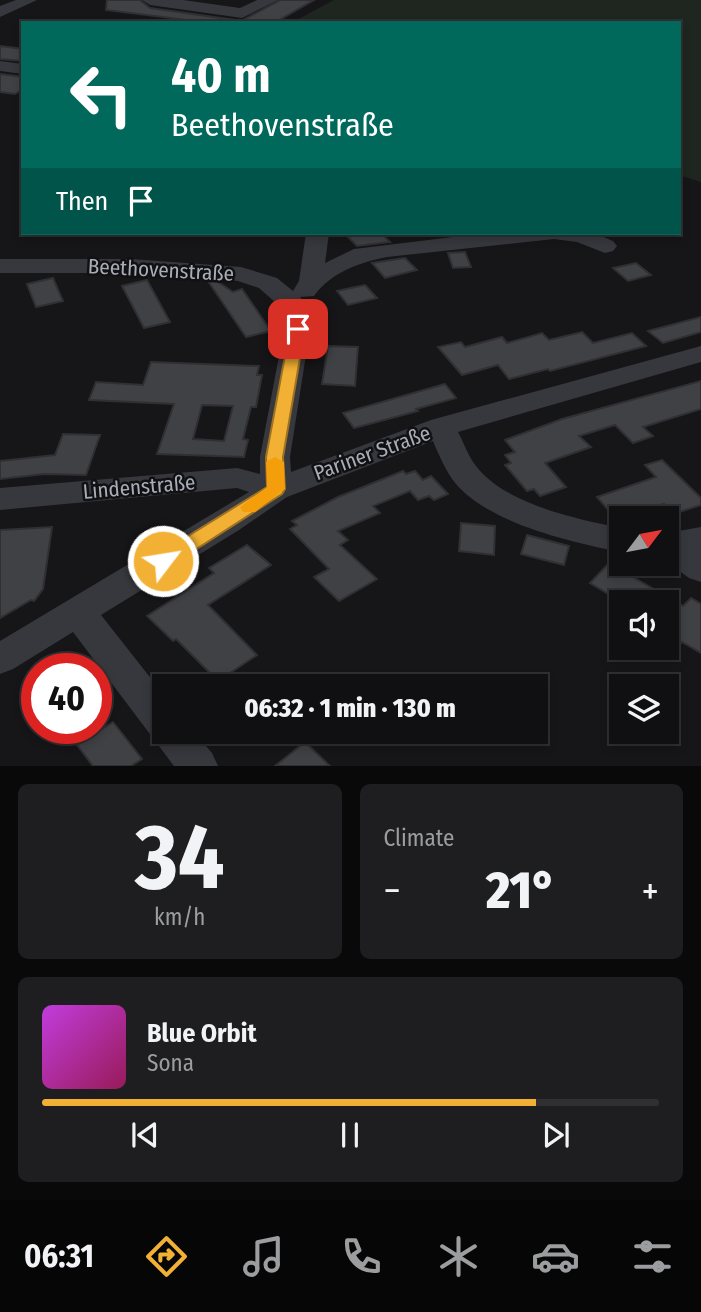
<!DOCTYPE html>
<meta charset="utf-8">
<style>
:root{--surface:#101012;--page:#1e1e20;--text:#f1f3f6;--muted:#9c9d9f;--line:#303032;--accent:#f2b134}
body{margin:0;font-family:"Fira Sans Condensed",sans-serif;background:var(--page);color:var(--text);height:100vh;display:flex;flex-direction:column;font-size:26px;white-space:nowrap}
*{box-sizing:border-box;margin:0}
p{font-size:23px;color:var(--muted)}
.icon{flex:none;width:38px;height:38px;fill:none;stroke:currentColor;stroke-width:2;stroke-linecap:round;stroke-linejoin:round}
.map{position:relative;height:766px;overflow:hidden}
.side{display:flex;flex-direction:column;gap:18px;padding:18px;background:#09090a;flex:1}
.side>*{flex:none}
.banner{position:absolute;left:21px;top:21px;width:660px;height:214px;border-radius:0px;box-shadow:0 4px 10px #0003,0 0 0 2px var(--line);background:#00695c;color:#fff;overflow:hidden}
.needle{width:46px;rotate:58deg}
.buttons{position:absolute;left:609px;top:506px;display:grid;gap:14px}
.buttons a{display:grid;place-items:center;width:70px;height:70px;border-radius:0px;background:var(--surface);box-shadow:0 4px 10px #0003,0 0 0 2px var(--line);font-size:35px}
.speed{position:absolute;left:21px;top:653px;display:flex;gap:14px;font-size:35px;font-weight:700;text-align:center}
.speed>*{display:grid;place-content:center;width:91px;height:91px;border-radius:50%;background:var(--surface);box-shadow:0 4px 10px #0003,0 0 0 2px var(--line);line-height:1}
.speed .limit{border:10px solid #d22;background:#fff;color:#111}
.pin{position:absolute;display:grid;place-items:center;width:60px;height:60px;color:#fff;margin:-30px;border-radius:14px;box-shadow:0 4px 10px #0006}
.me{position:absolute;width:77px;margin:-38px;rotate:59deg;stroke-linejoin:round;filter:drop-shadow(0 0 5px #0008)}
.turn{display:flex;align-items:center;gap:24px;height:147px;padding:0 35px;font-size:32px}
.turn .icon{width:91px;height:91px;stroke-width:2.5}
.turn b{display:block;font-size:49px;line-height:60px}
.then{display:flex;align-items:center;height:66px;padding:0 35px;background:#0003;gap:14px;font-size:26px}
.big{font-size:52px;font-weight:800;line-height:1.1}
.side .tile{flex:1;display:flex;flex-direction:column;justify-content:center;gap:10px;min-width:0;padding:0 24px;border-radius:10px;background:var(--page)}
.side .dial{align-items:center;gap:0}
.dial b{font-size:91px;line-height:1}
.song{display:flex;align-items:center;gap:21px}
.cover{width:84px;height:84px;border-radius:10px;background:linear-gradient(135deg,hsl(290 70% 55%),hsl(330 70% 35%))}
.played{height:7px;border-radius:4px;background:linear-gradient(90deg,var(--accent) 80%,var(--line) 80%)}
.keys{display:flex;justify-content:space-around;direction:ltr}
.heat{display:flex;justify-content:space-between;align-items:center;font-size:38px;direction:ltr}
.side .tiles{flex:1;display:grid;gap:18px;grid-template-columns:1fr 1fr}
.tile:last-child{grid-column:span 2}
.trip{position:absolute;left:152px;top:674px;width:396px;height:70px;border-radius:0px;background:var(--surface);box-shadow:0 4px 10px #0003,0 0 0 2px var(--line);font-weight:800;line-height:70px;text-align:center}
.dock{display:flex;height:112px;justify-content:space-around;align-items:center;background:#060607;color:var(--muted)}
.dock .icon{width:49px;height:49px}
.dock .current{color:var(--accent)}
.dock b{font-size:32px;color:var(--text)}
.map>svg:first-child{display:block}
.green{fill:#1e261f}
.building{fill:#404145;stroke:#303034;stroke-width:2;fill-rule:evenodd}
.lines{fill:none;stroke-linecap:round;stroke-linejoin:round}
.minor{fill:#37383d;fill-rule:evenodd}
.route{fill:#f2b134;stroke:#9d7322;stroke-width:2}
.slow{fill:#f59e0b}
.labels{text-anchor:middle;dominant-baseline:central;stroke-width:5;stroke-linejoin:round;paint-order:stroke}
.street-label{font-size:21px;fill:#a8adb8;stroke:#111113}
</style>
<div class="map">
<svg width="701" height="766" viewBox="0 0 701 766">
<rect width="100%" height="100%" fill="#161618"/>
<!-- green -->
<polygon class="green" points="334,0 701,0 701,182 679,175 679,23 291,23"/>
<!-- building -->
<g class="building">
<polygon points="107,0 140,0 150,8 235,20 231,23 211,23 106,10"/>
<polygon points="280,0 314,0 274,23 246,23 243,20"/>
<polygon points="0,46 23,49 23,61 0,59"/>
<polygon points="0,74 23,77 23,89 15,94 0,92"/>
<polygon points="365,233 381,233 390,242 357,246 348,237"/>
<polygon points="465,252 471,267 453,268 448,253"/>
<polygon points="405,258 417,270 385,278 372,263"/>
<polygon points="636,263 651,275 628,281 613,268"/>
<polygon points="53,278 63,301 36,307 27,284"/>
<polygon points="147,280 170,322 144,328 122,286"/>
<polygon points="208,281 218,282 233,292 242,289 271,331 246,337"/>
<polygon points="365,285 377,298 348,305 337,291"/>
<polygon points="701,317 701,332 663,343 648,331"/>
<polygon points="582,332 593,343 632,333 646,346 550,371 548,369 509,379 498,365 462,375 438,347 461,342 465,347 502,337 507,343 542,333 549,340"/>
<polygon points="328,346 358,347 355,386 322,384"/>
<path d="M151,362L259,366L257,375H262L256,407H251L243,439L248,440L244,457L157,454L174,404L89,400L96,382L143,385ZM202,405L233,406L224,441L193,439Z"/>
<polygon points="701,381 701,409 643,427 653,436 633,443 615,425 579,436 591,447 545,463 566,487 540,496 534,489 527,491 505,465 511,463 505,455 515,452 505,440 562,419"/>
<polygon points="445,384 456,398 416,409 418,411 354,428 343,413"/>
<polygon points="63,434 100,435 86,475 44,474 0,479 0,461 55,455"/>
<polygon points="662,460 701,498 701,505 673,514 664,504 617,520 597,497 656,477 645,465"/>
<polygon points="403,471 406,474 415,471 423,480 431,476 448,494 434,500 429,496 418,500 410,491 373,506 380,513 338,531 348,540 340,545 377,579 339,601 314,577 329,569 290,529 297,525 292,521 338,497"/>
<polygon points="461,523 495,526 494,555 459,551"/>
<polygon points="52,527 43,589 34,601 31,600 0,618 0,530"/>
<polygon points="527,535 569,546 564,565 521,554"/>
<polygon points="247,545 271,565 208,605 257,655 218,681 176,639 173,641 147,616 214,573 209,568"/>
<polygon points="609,563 683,606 691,598 701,604 701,653 682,642 679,646 667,638 667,602 622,602 590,583"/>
<polygon points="113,722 142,759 131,766 93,766 77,745"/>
<polygon points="305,742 330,766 275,766"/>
</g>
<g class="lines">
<!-- minor -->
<g class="minor">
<polygon points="16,0 37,0 0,17 0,6"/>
<polygon points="142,0 183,0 240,8 257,0 278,0 242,18 150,5"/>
<polygon points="0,61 23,64 23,74 0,71"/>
<path d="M306,233H329L325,263L354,249L486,233H594L613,241L617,246L613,251L605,253L577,242L554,239L387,257C360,262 330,273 314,296L300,297L310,308V329L290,457L291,472L431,420L701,346V362L458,432C464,443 468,456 476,466C505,504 576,519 621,528V552C571,542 491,524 456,484C446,472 439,455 433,441L287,497L239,530L101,615L164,695V732H194L212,753L218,766H174L73,632L13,669L0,674V641L249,492L237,488L0,510V488L237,468L260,474V457L284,329V310L259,288L238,281L131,273H0V259H131L241,267L277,278L293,291L299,281Z"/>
<polygon points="701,527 701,582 689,578 667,562 667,533"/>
</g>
</g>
<!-- route -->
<polygon class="route" points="298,324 305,329 283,457 285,489 282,494 170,566 156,566 154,561 156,556 267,487 266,457 290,329"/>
<!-- slow -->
<polygon class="slow" points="275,457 284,462 285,489 255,512 243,512 240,507 267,487 266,462"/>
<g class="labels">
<!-- street labels -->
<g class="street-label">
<text transform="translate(161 270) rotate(3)">Beethovenstraße</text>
<text transform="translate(372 453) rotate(-20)">Pariner Straße</text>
<text transform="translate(139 487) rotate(-5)">Lindenstraße</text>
</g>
</g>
</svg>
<div class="buttons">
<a><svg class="needle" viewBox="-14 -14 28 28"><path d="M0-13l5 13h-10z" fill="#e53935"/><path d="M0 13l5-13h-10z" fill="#9c9d9f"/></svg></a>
<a><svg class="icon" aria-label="sound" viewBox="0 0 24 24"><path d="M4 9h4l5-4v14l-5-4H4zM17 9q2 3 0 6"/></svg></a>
<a><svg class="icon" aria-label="layers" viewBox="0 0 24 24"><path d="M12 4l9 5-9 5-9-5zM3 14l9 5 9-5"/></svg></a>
</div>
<div class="speed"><div class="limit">40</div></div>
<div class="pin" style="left:298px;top:329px;background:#d93025"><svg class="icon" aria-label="arrive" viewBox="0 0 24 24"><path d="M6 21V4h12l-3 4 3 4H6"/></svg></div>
<svg class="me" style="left:163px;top:561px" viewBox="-20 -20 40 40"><circle r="17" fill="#f2b134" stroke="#fff" stroke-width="3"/><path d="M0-11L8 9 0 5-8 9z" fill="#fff"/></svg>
<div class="trip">06:32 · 1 min · 130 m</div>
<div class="banner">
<div class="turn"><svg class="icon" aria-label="left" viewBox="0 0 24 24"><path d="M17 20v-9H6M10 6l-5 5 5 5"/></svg><div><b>40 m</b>Beethovenstraße</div></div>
<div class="then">Then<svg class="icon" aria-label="arrive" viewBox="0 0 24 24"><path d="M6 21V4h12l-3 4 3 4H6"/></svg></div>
</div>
</div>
<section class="side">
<div class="tiles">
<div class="tile dial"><b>34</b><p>km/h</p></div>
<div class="tile"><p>Climate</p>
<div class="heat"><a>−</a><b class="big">21°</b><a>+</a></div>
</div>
<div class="tile">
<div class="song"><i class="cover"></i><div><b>Blue Orbit</b><p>Sona</p></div></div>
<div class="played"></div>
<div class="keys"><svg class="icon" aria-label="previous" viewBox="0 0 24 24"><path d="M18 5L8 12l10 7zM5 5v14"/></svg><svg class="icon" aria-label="pause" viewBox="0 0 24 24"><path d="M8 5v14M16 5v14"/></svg><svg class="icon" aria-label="next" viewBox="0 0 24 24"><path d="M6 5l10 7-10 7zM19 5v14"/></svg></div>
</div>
</div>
</section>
<nav class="dock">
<b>06:31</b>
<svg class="icon current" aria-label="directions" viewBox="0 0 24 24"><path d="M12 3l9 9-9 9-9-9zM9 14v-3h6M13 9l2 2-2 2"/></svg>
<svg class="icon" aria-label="music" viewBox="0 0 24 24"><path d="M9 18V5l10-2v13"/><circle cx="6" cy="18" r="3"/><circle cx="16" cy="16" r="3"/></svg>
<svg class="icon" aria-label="phone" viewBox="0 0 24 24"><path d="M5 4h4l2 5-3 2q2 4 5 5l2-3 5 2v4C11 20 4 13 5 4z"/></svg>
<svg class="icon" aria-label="climate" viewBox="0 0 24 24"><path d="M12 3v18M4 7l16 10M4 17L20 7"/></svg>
<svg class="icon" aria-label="car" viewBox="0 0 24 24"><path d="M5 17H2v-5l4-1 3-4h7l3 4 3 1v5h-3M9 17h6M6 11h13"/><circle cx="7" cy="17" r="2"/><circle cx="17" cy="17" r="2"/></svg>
<svg class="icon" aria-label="filters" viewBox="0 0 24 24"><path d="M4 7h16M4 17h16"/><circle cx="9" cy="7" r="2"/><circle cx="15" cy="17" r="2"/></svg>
</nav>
